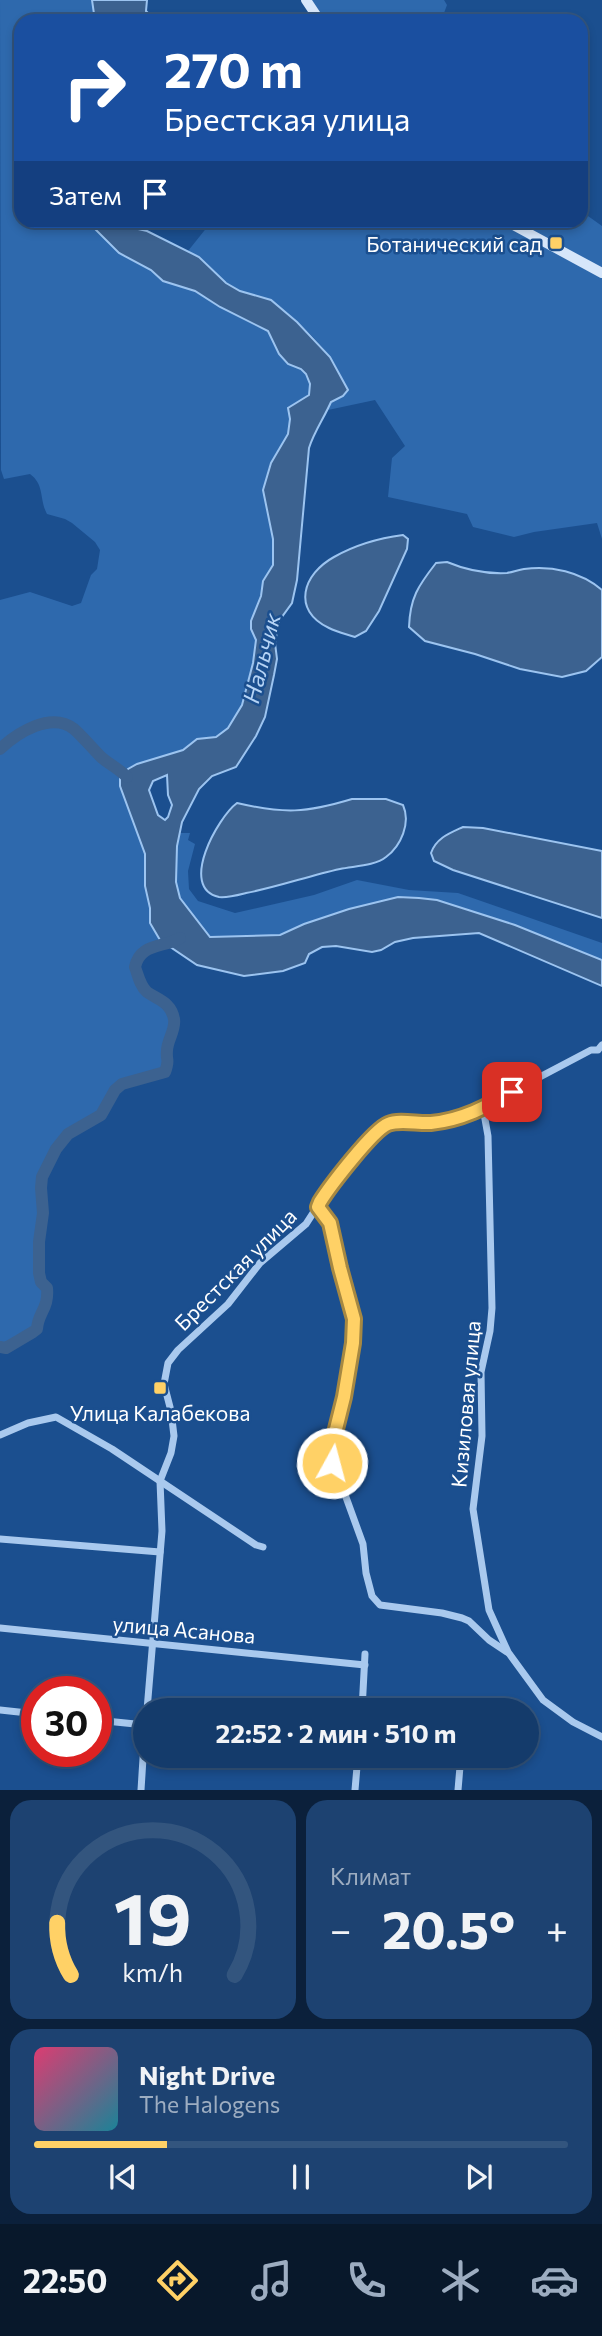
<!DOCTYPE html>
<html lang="ru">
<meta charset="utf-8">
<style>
:root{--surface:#143b6b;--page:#1d4271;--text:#f1f3f6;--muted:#9dadc1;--line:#33557e;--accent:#ffd166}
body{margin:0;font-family:Commissioner,sans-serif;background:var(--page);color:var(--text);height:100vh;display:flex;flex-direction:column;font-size:26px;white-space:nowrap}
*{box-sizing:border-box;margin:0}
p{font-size:23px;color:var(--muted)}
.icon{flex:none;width:38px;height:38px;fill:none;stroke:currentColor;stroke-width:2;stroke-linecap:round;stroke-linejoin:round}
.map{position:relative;height:1790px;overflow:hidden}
.drawer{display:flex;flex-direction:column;gap:10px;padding:10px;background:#0b203b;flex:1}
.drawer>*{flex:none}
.top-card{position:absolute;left:14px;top:14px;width:574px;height:214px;border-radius:21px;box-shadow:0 4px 10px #0003,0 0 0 2px var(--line);background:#1a4fa0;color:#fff;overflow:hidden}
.speed{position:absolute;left:21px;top:1676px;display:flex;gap:14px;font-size:35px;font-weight:700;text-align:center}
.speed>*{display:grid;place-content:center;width:91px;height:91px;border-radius:50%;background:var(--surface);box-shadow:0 4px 10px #0003,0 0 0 2px var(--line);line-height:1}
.speed .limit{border:10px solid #d22;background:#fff;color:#111}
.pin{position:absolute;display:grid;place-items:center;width:60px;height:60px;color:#fff;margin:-30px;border-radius:14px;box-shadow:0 4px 10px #0006}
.me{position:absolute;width:77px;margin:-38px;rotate:7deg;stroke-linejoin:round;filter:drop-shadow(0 0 5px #0008)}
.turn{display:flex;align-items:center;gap:24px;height:147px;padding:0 35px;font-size:32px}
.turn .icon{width:91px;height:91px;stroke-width:2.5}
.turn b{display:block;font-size:49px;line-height:60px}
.then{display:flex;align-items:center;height:66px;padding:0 35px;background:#0003;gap:14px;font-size:26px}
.big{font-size:52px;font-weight:700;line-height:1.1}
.drawer .widget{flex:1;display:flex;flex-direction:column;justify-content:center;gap:10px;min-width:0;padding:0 24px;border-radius:21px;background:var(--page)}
.drawer .dial{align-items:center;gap:0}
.dial svg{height:182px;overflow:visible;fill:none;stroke:var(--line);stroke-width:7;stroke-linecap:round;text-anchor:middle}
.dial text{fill:var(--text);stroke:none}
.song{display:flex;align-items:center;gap:21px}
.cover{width:84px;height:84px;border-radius:10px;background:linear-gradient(135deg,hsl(340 70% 55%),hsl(190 70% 35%))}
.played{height:7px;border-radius:4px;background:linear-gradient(90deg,var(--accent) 25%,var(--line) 25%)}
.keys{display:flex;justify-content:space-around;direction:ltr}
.heat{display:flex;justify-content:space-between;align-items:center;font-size:38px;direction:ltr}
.drawer .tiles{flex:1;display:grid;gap:10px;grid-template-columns:1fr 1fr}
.widget:last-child{grid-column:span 2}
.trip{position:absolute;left:133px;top:1698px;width:406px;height:70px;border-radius:35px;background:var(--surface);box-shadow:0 4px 10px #0003,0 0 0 2px var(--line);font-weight:700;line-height:70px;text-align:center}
.tabs{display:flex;height:112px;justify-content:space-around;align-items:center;background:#08182b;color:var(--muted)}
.tabs .icon{width:49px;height:49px}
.tabs .current{color:var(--accent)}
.tabs b{font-size:32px;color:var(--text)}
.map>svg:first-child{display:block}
.green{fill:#2e69ad}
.water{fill:#3c6290;stroke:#9cc4f0;stroke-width:2;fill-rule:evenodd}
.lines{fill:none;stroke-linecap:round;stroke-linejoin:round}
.river{stroke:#3c6290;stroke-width:12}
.street{stroke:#a9c9ee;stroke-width:7}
.secondary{stroke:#d6e6fa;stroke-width:10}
.route-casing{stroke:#a68842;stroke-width:18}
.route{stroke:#ffd166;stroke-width:12}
.poi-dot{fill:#ffd166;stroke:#1b4f8f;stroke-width:2.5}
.labels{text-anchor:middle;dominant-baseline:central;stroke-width:5;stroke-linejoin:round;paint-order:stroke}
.poi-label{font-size:21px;fill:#fff;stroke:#1b4f8f;text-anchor:end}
.street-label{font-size:21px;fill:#fff;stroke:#1b4f8f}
.water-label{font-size:23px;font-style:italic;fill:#b5d3f5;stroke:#1b4f8f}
</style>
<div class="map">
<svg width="602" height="1790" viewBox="0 0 602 1790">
<rect width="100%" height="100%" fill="#1b4f8f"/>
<!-- green -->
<g class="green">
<path d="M0,0H92L95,21H21V220L87,221L119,253L151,270L163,281L195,291L220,307L268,331L279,354L288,364L301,369L306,374L310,384L309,395L288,408L290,419L288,434L270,463L263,490L273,539V566L263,581L261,596L251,621V629L256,640L253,663L242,705L228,728L216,737L197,739L183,750L137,764L120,786L145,854V886L150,908V923L160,940L166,944C150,947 139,949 135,967C138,976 140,986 148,992C158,1001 171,1002 174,1019C176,1030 167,1040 167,1051C166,1062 170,1059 165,1072C152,1079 137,1076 124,1083C111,1090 112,1103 103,1113C98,1119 90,1120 84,1124C66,1134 58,1146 50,1164C48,1169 44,1173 42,1178C38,1193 45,1210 43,1226C40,1244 32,1274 47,1288C49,1307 39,1313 37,1329L6,1348L0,1347V600L30,592L72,606L81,603L91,575L97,569L100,550L95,542L72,523L65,519L47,514C39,499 45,485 30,474L4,479L1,470Z"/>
<polygon points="306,0 444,0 447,5 441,21 320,21"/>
<path d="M581,211L602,226V539L597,523L534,532L514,537L473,527L467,514L388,497L392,458L405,446L375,400L328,410L331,402L343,396C342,388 342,377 338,370C330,351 288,310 270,300C261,295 249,295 239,291C219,282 208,261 188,251L212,221L581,220Z"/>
<path d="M180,833H190L188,840L195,844L188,871L189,889L198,901L235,913L314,895L357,880L409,890L458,893L602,943V960L515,925L437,900L419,898L398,897L349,909L304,924L280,935L209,937C200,926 189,914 181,901C171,883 176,852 180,833Z"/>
</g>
<!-- water -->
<g class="water">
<polygon points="92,0 147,0 146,11 152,17 151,21 95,21"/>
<path d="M87,221H119L125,226L147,231L199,257L226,283L240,291L271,300L297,322L330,357L348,390L343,396L331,402C324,418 314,432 309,448L297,580L292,603L279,621L275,643L277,659L274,675L265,717L256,736L236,767L212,776L199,789L182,822L177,846L176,882L180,898L210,937L280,935L304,924L349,909L398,897L419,898L437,900L515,925L602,960V986L479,933L413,938L395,942L381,950L372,952L336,946L322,947L309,954L305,963L283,971L244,976L197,965L160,940L150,923V908L145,886V854L120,786V778L128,769L137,764L183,750L197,739L216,737L228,728L242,705L253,663L256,640L251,629V621L261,596L263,581L273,565V539L263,490L271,463L288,434L290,419L288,408L309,395L310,384L306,374L301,369L288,364L279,354L268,331L220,307L195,291L163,281L151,270L119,253ZM167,775L168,795L172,805L168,817L165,820L158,815L149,790L153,781Z"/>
<path d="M403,535L408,539L407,549L379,611L366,631L355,637C346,634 337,632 329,628C291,610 303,574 334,557C355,545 380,538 403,535Z"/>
<path d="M447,562C466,570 487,574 507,573C513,572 518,570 524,569C551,565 581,572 602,590V657L586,671L562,677L520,669L475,654L425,641L409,627C410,598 418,586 436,563Z"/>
<path d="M352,799H386L403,805C411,823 401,846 386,857C375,866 354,866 340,869C308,876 278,887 246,893C238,895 227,898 219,897C178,888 218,817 237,803C284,814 306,813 352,799Z"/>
<path d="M463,827L483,828L602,851V918L453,870L434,861L431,853C436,838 450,833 463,827Z"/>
</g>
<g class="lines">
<!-- river -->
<g class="river">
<path d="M0,749C17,733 51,711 74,729C83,737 92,748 101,757C109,764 119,769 127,777"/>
<path d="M0,1347L6,1348L33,1332L37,1329C38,1312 49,1309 47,1288L41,1282L39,1273V1242L43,1213L41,1188L42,1177L56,1149L68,1134L101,1115L115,1090L122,1084L165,1072C170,1059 166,1062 167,1051C167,1040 176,1030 174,1019C171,1002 158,1000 147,992C140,986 138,975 135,967C140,943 163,948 180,938"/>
</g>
<!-- street -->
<g class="street">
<polyline points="483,1108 488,1136 492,1308 490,1331 481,1372 482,1436 473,1509 489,1610 508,1652 543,1700 573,1722 602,1737"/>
<polyline points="318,1207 330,1223 340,1268 354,1319 353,1343 344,1397 331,1456 363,1544 366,1573 372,1596 380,1605 442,1613 462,1618 469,1621 489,1640 507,1652"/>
<polyline points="0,1435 28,1423 56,1417 112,1449 256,1545 263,1547"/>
<polyline points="0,1539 160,1552"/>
<polyline points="0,1628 365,1665"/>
<polyline points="0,1710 37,1714"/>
<polyline points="147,1710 162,1531 160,1481 171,1453 174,1436 171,1411 164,1384 168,1363 178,1350 228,1304 260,1263 306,1224 326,1193 381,1128 391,1123 428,1123 464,1117 591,1050 598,1050 602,1045"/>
<polyline points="362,1710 365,1654"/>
<polyline points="465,1710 465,1708"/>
<polyline points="96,1720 145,1725"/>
<polyline points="141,1790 145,1727"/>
<polyline points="355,1790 358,1755"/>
<polyline points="458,1790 461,1755"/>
</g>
<!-- secondary -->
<g class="secondary">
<polyline points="306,0 320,21"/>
<polyline points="504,220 602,273"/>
</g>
</g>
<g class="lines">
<!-- route casing -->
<g class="route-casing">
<path id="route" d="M332,1463L331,1449L344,1397L353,1343L354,1319L340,1268L330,1223L318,1207L320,1202C330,1186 373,1130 388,1124C400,1119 418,1124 431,1123C462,1120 486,1107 512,1092"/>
</g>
<!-- route -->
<use href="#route" class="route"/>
</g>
<!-- markers -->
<g class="poi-dot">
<rect x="549" y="236" width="14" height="14" rx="3.5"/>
<rect x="153" y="1381" width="14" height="14" rx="3.5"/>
</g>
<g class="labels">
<!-- poi labels -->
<g class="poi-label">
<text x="542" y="243">Ботанический сад</text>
<text x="160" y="1412" text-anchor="middle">Улица Калабекова</text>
</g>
<!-- street labels -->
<g class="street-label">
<text transform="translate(235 1269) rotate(-45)">Брестская улица</text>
<text transform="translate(465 1404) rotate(-85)">Кизиловая улица</text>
<text transform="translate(184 1629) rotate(5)">улица Асанова</text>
</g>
<!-- water labels -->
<g class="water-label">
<text transform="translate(261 658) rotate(-76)">Нальчик</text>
</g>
</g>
</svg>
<div class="speed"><div class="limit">30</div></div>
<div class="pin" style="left:512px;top:1092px;background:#d93025"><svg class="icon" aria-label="arrive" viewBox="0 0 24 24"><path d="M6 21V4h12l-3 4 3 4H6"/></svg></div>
<svg class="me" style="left:332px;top:1463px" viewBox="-20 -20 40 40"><circle r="17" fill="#ffd166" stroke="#fff" stroke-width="3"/><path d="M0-11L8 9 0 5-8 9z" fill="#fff"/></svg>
<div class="trip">22:52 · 2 мин · 510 m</div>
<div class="top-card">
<div class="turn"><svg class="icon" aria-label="right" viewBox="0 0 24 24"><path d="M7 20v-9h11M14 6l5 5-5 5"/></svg><div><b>270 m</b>Брестская улица</div></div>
<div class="then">Затем<svg class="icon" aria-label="arrive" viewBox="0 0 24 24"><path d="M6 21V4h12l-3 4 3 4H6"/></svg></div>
</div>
</div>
<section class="drawer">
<div class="tiles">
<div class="widget dial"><svg viewBox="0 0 100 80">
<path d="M14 69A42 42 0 1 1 86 69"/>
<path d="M14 69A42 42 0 0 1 8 46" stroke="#ffd166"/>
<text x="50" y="56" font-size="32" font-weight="700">19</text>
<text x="50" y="72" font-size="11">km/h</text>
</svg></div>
<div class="widget"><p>Климат</p>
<div class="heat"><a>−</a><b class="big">20.5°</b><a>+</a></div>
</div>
<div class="widget">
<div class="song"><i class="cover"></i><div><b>Night Drive</b><p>The Halogens</p></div></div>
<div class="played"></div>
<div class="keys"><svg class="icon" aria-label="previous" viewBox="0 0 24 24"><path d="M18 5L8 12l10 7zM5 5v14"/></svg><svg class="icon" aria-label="pause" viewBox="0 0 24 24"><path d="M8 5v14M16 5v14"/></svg><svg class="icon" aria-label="next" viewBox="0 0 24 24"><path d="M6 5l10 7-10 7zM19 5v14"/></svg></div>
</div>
</div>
</section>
<nav class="tabs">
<b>22:50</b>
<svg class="icon current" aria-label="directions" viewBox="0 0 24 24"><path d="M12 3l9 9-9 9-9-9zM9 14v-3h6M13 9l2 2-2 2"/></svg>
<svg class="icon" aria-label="music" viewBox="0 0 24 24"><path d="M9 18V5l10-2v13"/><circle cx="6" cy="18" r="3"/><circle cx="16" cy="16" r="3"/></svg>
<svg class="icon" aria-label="phone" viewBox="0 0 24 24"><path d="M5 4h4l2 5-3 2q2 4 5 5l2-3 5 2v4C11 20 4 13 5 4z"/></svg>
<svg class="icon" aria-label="climate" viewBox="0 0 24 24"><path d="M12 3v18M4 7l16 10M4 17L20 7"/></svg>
<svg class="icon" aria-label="car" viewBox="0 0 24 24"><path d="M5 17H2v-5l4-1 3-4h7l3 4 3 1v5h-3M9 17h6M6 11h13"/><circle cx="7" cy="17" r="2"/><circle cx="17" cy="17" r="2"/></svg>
</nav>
